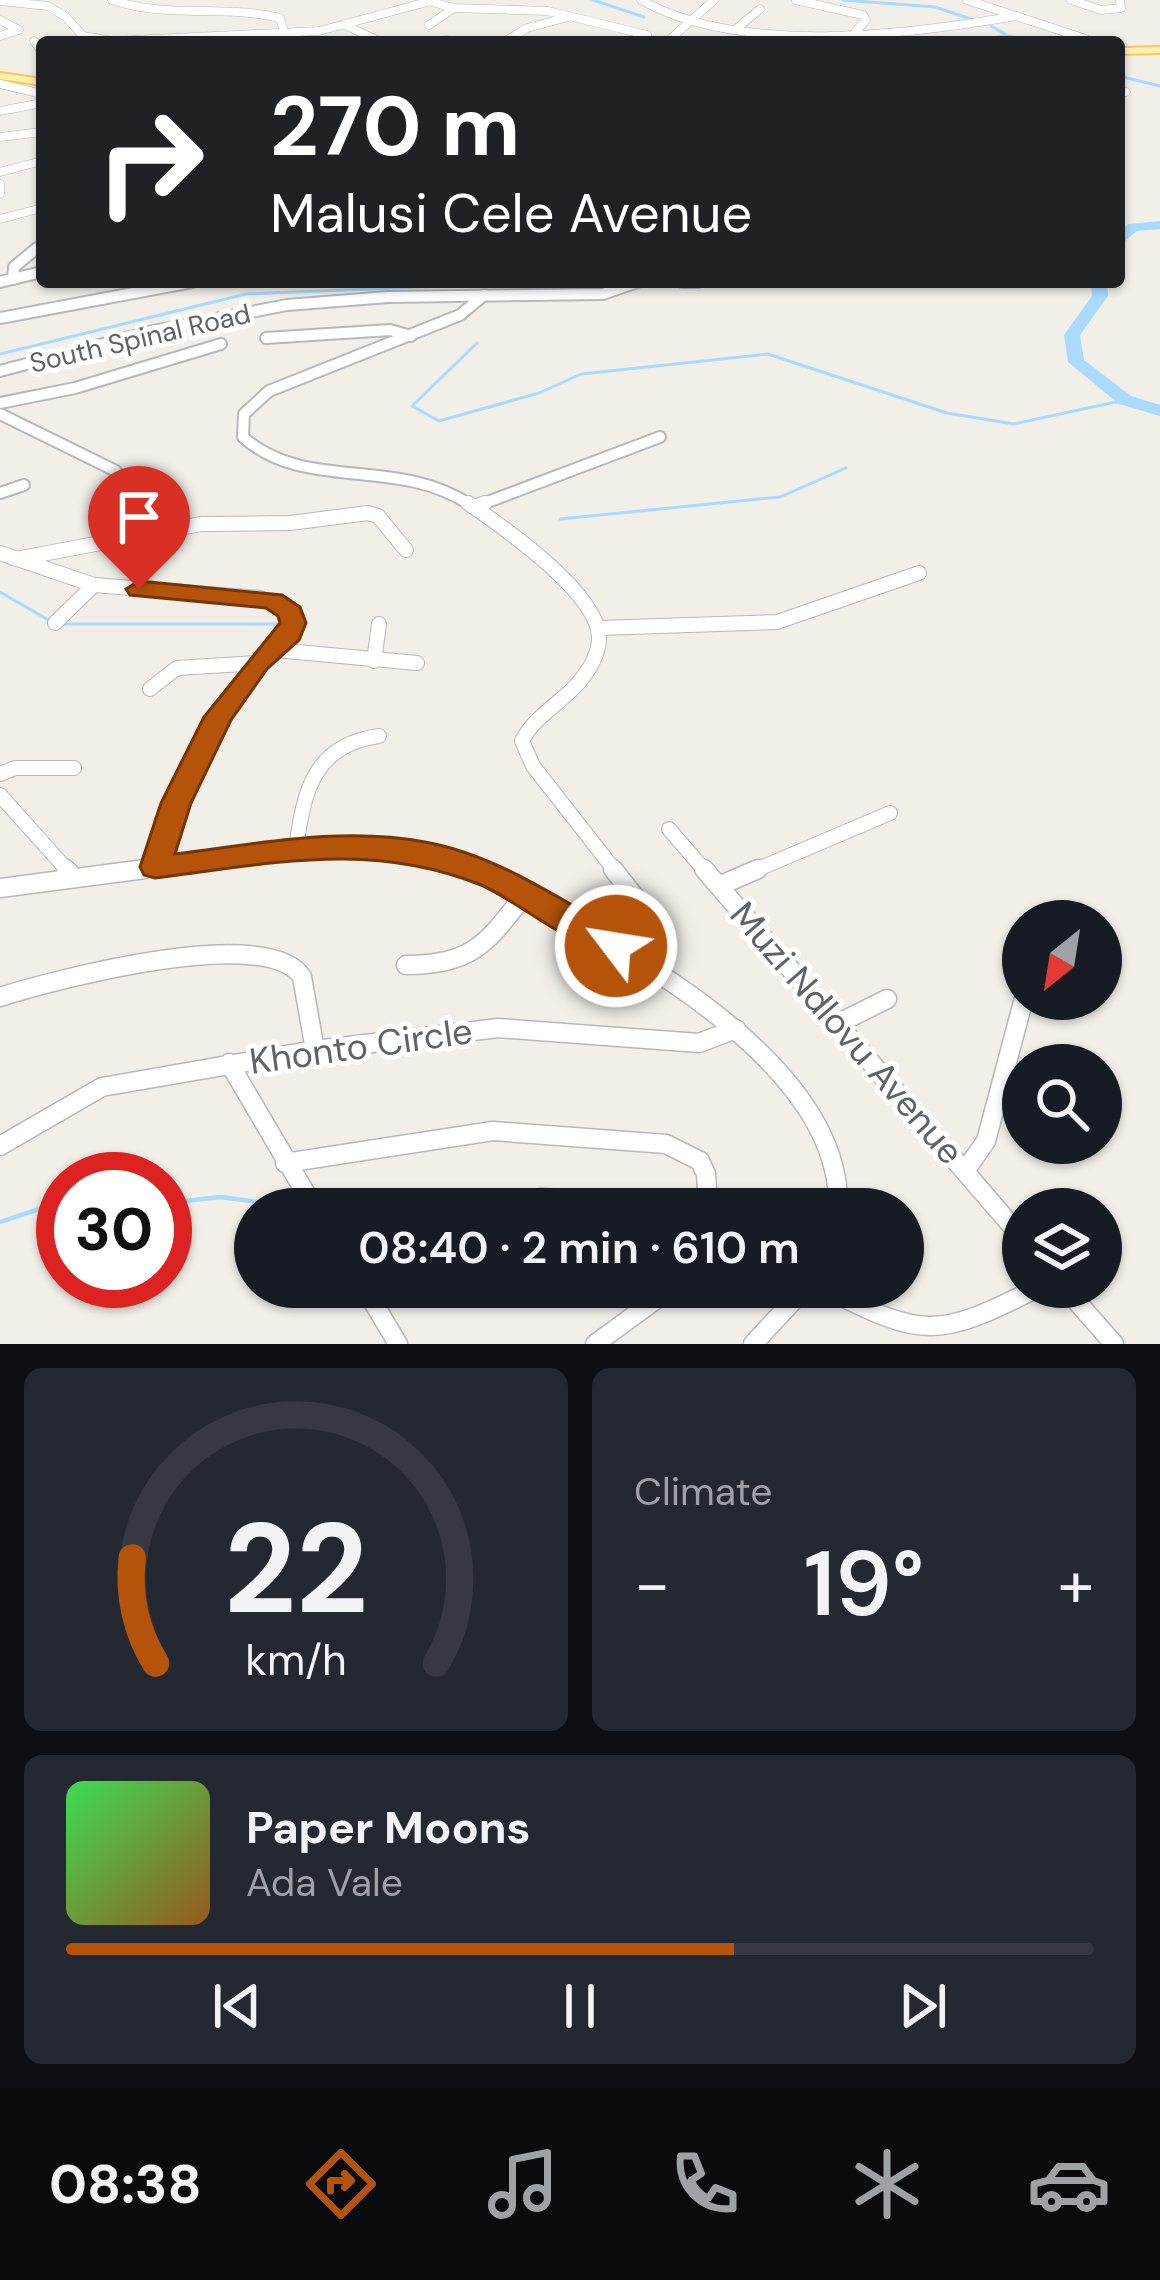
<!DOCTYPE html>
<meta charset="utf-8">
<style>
:root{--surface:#171b24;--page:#242831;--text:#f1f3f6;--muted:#9ea1a6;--line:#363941;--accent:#b45309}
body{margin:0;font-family:"DM Sans",sans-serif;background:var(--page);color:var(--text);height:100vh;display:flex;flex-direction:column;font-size:45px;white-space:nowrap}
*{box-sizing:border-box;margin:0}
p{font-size:39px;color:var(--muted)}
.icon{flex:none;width:66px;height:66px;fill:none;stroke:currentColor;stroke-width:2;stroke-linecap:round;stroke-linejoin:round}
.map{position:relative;height:1344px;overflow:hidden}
.panel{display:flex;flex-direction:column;gap:24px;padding:24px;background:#0d0f14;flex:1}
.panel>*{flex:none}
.banner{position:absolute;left:36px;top:36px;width:1089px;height:252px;border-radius:12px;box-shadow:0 3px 9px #0004;background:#202124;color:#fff;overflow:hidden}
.needle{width:78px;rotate:210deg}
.buttons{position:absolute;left:1002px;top:900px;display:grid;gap:24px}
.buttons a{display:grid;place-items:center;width:120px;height:120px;border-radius:50%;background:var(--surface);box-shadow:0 3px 9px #0004;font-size:60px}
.speed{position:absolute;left:36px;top:1152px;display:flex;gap:24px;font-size:60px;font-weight:700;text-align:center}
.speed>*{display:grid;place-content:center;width:156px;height:156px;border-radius:50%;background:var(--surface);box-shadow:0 3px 9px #0004;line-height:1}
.speed .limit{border:18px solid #d22;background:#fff;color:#111}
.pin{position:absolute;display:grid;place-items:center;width:102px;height:102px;color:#fff;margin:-123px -51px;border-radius:50% 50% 50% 0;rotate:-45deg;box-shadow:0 0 12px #0007}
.pin .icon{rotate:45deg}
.me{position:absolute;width:132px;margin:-66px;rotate:301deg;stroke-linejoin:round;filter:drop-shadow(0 0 9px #0008)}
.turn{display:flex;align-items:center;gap:42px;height:252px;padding:0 36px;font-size:54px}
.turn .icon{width:156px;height:156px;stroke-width:2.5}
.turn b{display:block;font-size:84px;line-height:102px}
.big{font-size:90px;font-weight:600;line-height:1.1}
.panel .widget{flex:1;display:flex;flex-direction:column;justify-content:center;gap:18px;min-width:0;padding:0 42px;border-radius:18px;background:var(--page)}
.panel .dial{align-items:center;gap:0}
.dial svg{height:312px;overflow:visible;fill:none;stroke:var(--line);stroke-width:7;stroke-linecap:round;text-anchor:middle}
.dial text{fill:var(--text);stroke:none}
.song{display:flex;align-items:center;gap:36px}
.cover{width:144px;height:144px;border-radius:18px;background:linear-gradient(135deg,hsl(130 70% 55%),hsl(30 70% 35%))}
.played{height:12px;border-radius:6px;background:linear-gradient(90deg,var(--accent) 65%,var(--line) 65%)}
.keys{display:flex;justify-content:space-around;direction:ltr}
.heat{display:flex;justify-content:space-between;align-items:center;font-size:66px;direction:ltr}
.panel .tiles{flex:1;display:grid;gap:24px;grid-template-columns:1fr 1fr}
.widget:last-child{grid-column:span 2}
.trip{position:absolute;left:234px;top:1188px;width:690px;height:120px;border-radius:60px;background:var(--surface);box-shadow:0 3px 9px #0004;font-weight:600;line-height:120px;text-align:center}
.tabs{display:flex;height:192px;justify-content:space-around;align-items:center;background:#090b0e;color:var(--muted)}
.tabs .icon{width:84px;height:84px}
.tabs .selected{color:var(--accent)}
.tabs b{font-size:54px;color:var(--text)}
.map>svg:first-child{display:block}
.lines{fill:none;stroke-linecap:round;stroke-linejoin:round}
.stream-far1{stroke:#aadaff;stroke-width:3}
.stream{stroke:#aadaff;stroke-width:4.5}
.river{fill:#aadaff;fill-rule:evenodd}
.minor-far3-casing{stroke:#b5b8bc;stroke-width:9}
.minor-far2-casing{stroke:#b5b8bc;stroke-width:14}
.minor-far1-casing{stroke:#b5b8bc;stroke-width:16}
.minor-casing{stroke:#b5b8bc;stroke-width:21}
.major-casing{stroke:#f2c960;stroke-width:4}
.minor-far3{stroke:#fff;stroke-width:8}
.minor-far2{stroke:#fff;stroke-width:10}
.minor-far1{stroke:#fff;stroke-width:14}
.minor{stroke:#fff;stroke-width:18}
.major{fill:#fff2af;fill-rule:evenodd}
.route{fill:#b45309;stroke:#753606;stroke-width:3}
.labels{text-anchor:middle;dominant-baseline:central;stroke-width:10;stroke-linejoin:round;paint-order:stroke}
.far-street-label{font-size:27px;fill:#5f6368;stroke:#fff}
.near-street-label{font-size:36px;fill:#5f6368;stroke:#fff}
</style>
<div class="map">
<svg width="1160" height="1344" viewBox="0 0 1160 1344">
<rect width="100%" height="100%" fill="#f1efe8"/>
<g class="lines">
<!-- stream-far1 -->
<g class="stream-far1">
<polyline points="593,0 644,17"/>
<polyline points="843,0 935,7 971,19"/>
<polyline points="991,26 1005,34"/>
<polyline points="961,42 1007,36 1048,42"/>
<polyline points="1119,76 1160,86"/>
<polyline points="477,343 412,406 439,421 539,393 581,374 768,354 947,413 1014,424 1125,400"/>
<polyline points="0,354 246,294 491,284"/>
<polyline points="560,519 780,497 846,468"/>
<polyline points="0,592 52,622"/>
<polyline points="62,624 286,624"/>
</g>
<!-- stream -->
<g class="stream">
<polyline points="165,1203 221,1197 286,1206"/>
<polyline points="731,1205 781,1209"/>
<polyline points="410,1209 476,1197 507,1199 541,1189 690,1202"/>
<polyline points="0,1222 63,1201"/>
</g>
<!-- river -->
<g class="river">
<polygon points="1160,221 1160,229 1137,231 1119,246 1119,233 1128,224"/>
<polygon points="1091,282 1107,282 1108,296 1080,335 1084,360 1131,396 1160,405 1160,416 1119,404 1068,362 1064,335 1092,296"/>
</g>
<!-- minor-far3 casing -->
<g class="minor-far3-casing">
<g id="minor-far3">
<path d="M112,0C167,19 224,4 280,18L284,31"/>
<path d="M641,0C741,56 906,35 1016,16"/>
<polyline points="796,0 863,15 866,20 856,31"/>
<polyline points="967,0 1086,39"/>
<polyline points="1071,0 1101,10 1121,8 1120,0"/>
<polyline points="0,1 48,6 66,17 83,36 113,41 319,31 435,0"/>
<polyline points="428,1 454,8 548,11 647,35"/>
<polyline points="0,20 19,30 0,36"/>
<polyline points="345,25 381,42"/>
<polyline points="429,25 454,8"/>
<polyline points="736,29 760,9"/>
<polyline points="34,41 42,52"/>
<polyline points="417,42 447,40"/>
<polyline points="504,42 527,28 568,17"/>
<polyline points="667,42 714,0"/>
<polyline points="0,84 42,94"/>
<polyline points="1119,94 1126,92"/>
<polyline points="0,111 42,103"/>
<polyline points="0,137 42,132"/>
<polyline points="0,172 42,161"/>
<polyline points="0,184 0,194"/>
<polyline points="0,219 42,208"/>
</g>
</g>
<!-- minor-far2 casing -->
<g class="minor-far2-casing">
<g id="minor-far2">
<polyline points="13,279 14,267 37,248"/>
<polyline points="0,282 42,272"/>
<polyline points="682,282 698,282"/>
<polyline points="0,318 192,282"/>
<polyline points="266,338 390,330 411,336"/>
<polyline points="0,371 153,331 287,305 388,297 603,294 638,282"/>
<polyline points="0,403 75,388 221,344"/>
<polyline points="0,414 116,471"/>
<polyline points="0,493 24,485"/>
<path d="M472,506C398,455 305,493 243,437L244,414L269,391L460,315L484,295"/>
<polyline points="477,506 660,437"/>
</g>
</g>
<!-- minor-far1 casing -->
<g class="minor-far1-casing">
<g id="minor-far1">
<path d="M468,503C503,527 601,594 599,640C598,655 589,670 580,681C563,702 533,717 522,741L533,766L616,872"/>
<polyline points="474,507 485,503"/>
<polyline points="0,553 94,585 260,598 291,613 290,634 255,666 221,711 183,787 155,867"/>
<polyline points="16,559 201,524 290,523 368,513 378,516 406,550"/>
<polyline points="55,623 94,585"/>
<polyline points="600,628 777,622 919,573"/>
<polyline points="275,650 417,663"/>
<polyline points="374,661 379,624"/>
<polyline points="150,689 177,668 258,663"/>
<polyline points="0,774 15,768 74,768"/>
<polyline points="0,795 69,872"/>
<polyline points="669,829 706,872"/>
<path d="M296,848C304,790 314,745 379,736"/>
<path d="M122,872C232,858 379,822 483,872"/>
<polyline points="751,872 890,813"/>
</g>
</g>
<!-- minor casing -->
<g class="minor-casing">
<g id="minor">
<polyline points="66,869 74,878"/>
<path d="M478,869C595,935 844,1053 838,1209"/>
<polyline points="613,869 638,901 635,924 615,946"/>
<polyline points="704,869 1023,1239"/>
<polyline points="721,885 758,869"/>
<polyline points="0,888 145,869"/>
<path d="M406,965C474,964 486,944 526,893"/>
<path d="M0,997C54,980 267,923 302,977L315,1050"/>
<polyline points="839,1023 887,999"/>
<polyline points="229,1063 315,1209"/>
<polyline points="0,1146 102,1087 315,1050 498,1028 699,1043 736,1029"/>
<polyline points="285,1163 493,1131 666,1144 700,1161 706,1174 708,1209"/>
<polyline points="965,1171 986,1141 1023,1002"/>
<polyline points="364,1287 398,1344"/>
<path d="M822,1287C924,1339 937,1339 1039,1287"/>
<polyline points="1064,1287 1114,1344"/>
<polyline points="595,1344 673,1287"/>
<polyline points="753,1344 806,1287"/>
</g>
</g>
<!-- major casing -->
<g class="major-casing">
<g id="major">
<polygon points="1160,47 1160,53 1119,54 1119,48"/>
<polygon points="0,73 42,79 42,85 0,79"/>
</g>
</g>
<!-- minor-far3 -->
<use href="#minor-far3" class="minor-far3"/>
<!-- minor-far2 -->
<use href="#minor-far2" class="minor-far2"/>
<!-- minor-far1 -->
<use href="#minor-far1" class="minor-far1"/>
<!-- minor -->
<use href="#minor" class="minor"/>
<!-- major -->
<use href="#major" class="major"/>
</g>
<!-- route -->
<path class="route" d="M139,581L282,595L300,607L306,623L299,640L267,669L231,720L191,803L175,854C257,844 342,826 425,842C498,855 564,902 627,937L632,946L627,955C594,965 516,899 481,885C369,840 271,864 155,878L144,875L140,867L161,803L204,717L280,623L278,616L266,608L130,595L126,589Z"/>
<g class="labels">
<!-- far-street labels -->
<g class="far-street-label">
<text transform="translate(140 338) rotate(-13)">South Spinal Road</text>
</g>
<!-- near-street labels -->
<g class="near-street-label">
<text transform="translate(847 1033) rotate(49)">Muzi Ndlovu Avenue</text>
<text transform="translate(361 1046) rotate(-8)">Khonto Circle</text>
</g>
</g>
</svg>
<div class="buttons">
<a><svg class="needle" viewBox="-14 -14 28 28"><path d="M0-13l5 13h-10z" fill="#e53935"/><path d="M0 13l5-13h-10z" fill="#9ea1a6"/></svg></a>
<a><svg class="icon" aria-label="search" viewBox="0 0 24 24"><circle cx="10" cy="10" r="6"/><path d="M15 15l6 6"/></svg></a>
<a><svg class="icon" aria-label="layers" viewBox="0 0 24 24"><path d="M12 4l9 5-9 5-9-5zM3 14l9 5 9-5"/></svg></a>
</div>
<div class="speed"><div class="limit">30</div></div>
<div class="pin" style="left:139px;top:589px;background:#d93025"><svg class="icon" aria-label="arrive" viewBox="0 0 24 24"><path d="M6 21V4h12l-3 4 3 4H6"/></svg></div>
<svg class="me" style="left:616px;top:946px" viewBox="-20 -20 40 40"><circle r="17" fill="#b45309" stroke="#fff" stroke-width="3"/><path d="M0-11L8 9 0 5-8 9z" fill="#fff"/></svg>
<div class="trip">08:40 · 2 min · 610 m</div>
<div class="banner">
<div class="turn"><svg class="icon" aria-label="right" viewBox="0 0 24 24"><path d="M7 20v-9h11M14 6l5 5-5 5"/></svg><div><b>270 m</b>Malusi Cele Avenue</div></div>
</div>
</div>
<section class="panel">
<div class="tiles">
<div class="widget dial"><svg viewBox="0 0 100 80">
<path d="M14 69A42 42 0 1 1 86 69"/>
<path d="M14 69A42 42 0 0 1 8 42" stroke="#b45309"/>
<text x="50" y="56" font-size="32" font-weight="700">22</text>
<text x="50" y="72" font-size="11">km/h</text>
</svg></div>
<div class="widget"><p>Climate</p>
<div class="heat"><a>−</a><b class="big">19°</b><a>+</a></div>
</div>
<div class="widget">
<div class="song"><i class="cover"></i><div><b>Paper Moons</b><p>Ada Vale</p></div></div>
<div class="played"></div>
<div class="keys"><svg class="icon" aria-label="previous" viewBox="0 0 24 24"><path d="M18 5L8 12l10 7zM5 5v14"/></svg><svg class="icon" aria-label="pause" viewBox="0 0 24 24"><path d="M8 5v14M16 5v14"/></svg><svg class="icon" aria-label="next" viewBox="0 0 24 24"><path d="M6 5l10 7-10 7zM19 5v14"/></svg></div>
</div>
</div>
</section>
<nav class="tabs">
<b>08:38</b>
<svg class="icon selected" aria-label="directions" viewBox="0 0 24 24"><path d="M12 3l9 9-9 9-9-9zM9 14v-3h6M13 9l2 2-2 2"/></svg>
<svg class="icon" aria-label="music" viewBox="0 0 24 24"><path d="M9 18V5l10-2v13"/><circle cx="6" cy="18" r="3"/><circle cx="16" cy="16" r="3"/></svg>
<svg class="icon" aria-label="phone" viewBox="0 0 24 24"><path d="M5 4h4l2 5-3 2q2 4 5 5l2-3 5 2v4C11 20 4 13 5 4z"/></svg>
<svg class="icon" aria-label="climate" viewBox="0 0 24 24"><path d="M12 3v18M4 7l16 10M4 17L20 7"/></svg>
<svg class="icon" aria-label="car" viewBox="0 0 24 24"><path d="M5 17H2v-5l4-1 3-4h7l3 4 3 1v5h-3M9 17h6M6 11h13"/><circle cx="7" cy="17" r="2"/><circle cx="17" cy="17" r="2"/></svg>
</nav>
